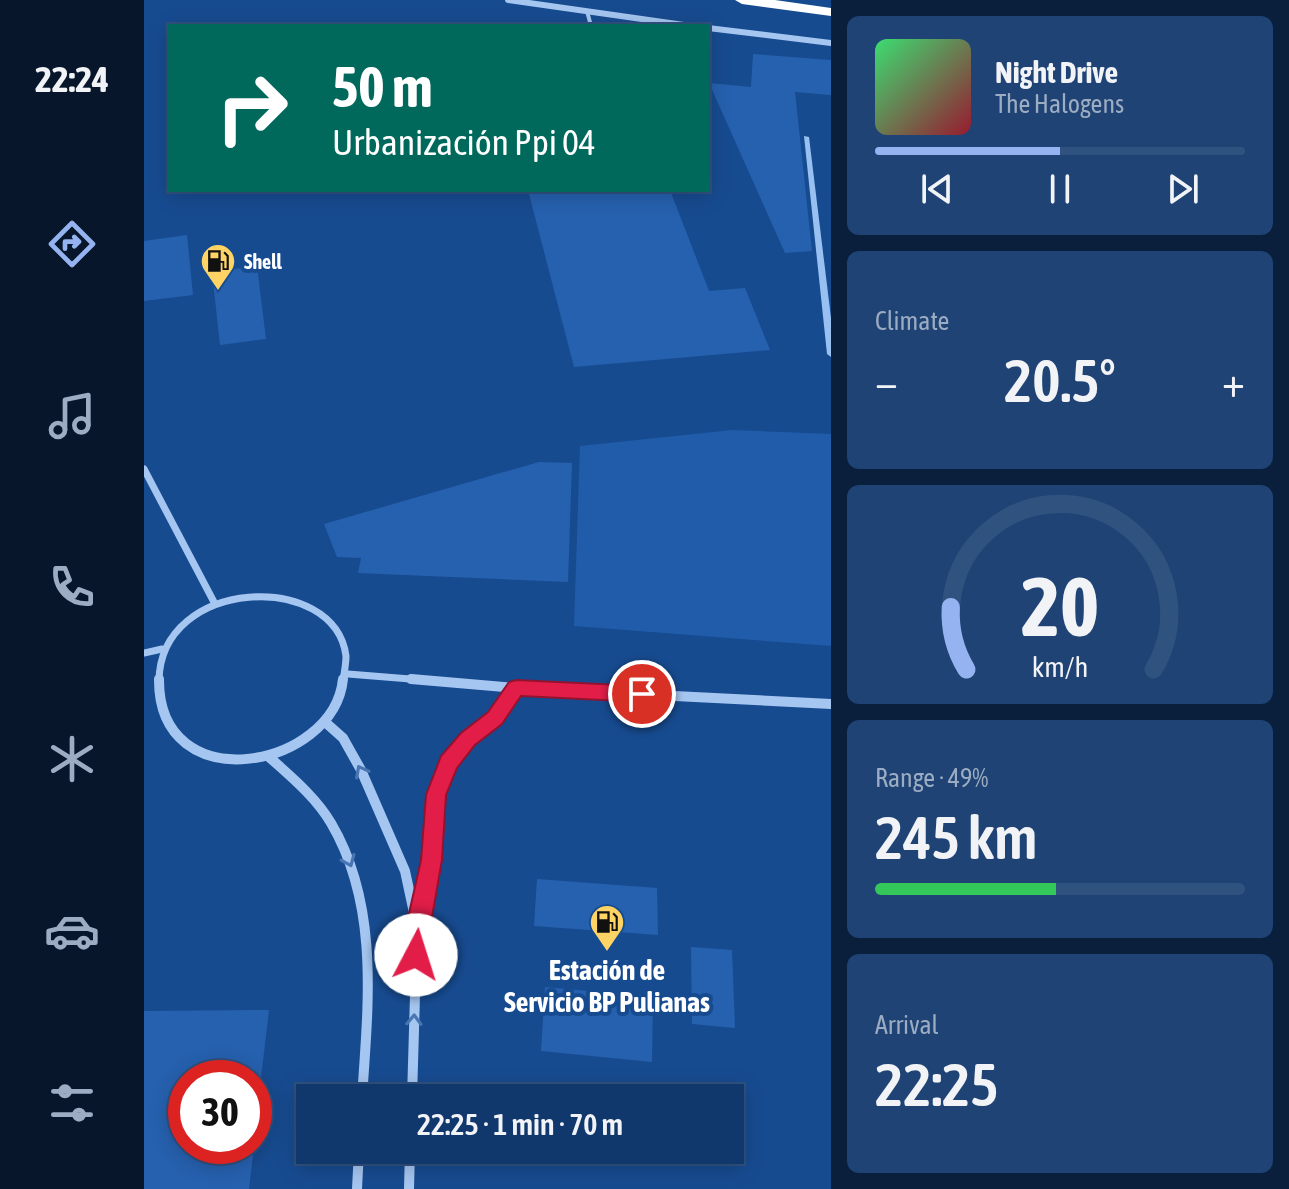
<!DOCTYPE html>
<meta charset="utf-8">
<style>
:root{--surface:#11386c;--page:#1e4374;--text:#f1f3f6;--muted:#9cacc2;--line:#30527f;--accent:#95b2f1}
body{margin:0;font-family:"Asap Condensed",sans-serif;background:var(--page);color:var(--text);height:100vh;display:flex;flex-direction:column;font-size:30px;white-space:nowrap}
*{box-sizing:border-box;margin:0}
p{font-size:26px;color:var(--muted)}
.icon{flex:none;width:44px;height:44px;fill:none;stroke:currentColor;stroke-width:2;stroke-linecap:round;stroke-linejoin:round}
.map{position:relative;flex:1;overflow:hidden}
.side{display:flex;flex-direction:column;gap:16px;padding:16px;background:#091f3b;width:458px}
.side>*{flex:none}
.guide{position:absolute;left:24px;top:24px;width:542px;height:168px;border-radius:0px;box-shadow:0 4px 20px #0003,0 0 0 2px var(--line);background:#00695c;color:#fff;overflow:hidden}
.speed{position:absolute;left:24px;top:1060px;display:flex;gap:16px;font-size:40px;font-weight:700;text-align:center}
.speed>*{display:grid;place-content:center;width:104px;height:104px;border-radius:50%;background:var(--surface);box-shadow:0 4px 20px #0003,0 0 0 2px var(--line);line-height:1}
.speed .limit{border:12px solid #d22;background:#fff;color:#111}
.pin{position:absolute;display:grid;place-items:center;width:68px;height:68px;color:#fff;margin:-34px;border:4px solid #fff;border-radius:50%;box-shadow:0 2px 8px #0007}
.me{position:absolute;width:88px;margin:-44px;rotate:5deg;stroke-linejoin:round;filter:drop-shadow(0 0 6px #0008)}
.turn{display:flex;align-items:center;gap:28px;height:168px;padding:0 32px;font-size:36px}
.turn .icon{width:104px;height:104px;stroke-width:2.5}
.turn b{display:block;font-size:56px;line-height:68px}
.big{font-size:60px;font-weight:600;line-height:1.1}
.side .widget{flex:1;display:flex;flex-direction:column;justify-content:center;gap:12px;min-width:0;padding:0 28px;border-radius:12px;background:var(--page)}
.side .dial{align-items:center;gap:0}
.dial svg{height:208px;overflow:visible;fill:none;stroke:var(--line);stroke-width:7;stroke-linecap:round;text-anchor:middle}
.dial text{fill:var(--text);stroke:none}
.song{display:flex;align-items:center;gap:24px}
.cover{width:96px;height:96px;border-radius:12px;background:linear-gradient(135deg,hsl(140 70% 55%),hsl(350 70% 35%))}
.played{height:8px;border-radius:4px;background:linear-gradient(90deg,var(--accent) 50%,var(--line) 50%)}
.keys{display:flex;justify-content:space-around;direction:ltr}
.heat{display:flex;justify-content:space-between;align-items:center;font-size:44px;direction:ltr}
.charge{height:12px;border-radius:6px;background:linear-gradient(90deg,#34c759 49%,var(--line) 0)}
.trip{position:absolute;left:152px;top:1084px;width:448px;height:80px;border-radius:0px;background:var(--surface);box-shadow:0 4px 20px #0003,0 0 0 2px var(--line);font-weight:600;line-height:80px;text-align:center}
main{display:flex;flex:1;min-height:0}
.dock{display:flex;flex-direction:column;width:144px;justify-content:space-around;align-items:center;background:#07162b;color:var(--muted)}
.dock .icon{width:56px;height:56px}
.dock .active{color:var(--accent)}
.dock b{font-size:36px;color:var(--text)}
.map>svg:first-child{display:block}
.green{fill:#205caa}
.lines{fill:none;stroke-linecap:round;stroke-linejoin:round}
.stream{fill:#98c1f2;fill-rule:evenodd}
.building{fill:#2661af}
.service{stroke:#a5c6f0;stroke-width:4}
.minor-far2{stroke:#a5c6f0;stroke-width:6}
.minor-far1{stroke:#a5c6f0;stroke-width:7}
.minor{stroke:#a5c6f0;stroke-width:10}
.motorway{fill:#fff;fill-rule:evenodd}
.oneway{stroke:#4976b2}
.route{fill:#e11d48;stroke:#92132f;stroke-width:2}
.labels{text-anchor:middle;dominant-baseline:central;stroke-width:8;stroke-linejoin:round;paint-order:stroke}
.far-poi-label{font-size:20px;font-weight:bold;fill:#fff;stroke:#174b90;text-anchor:start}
.near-poi-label{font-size:28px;font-weight:bold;fill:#fff;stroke:#174b90}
</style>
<main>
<nav class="dock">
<b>22:24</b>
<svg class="icon active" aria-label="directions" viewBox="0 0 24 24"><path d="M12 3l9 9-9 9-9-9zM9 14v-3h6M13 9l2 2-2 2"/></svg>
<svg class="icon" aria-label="music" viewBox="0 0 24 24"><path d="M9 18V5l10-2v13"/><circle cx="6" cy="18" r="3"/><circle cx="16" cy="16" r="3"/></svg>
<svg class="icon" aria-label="phone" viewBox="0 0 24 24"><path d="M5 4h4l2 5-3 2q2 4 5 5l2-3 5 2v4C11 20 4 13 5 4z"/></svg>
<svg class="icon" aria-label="climate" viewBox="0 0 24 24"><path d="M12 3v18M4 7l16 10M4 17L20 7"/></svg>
<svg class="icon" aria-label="car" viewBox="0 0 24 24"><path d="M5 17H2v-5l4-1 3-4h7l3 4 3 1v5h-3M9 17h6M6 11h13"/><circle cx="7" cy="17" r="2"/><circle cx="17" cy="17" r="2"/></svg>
<svg class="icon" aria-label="filters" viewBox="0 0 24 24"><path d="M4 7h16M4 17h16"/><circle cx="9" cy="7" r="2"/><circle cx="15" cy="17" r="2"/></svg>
</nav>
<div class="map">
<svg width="687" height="1189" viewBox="0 0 687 1189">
<rect width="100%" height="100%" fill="#174b90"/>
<!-- green -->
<polygon class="green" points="588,430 687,434 687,646 430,626 436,446"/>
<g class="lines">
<!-- stream -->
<polygon class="stream" points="660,136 665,137 687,318 687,357 683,354"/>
</g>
<!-- building -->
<g class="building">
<polygon points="609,54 687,60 687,95 651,92 668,251 641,253 565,83 607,87"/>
<polygon points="384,190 526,190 565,291 601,288 626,350 430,367"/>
<polygon points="43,235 49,295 0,301 0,241"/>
<polygon points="113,266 122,339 76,345 68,272"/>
<polygon points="395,462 428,463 424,582 214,573 217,558 193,557 180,524"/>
<polygon points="393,879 513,888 514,935 390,926"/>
<polygon points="547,947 588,950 591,1028 548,1024"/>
<polygon points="401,987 509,997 508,1062 397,1051"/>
<polygon points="125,1010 117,1078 42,1078 42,1146 110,1146 105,1189 0,1189 0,1011"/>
</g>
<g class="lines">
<!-- service -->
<polyline class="service" points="443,11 447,26"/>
<!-- minor-far2 -->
<g class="minor-far2">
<polyline points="364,0 547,26"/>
<polyline points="564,28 687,43"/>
</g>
<!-- minor-far1 -->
<g class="minor-far1">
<polyline points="0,469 71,604"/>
<polyline points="0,653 18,649"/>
<polyline points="204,674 291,681"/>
<path d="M15,681C16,577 191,570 202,656C202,664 200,674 199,681"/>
</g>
<!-- minor -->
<g class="minor">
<path d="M15,679C14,802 190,769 199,679"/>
<polyline points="267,679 372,688 687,704"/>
<polyline points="181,722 199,738 217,770 261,871 273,927 268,1098"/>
<path d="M124,756C146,776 171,796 187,823C236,906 224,1006 218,1098"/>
<polyline points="274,922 287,860 292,795 304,763 324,739 351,718 372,688"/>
<polyline points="213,1189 215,1150"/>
<polyline points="265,1189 266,1150"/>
</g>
<!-- motorway -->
<polygon class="motorway" points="591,0 631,0 687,8 687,16 598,4"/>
</g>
<!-- one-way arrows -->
<defs><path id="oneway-chevron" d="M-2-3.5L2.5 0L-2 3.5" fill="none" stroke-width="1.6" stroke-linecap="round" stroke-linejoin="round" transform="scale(2)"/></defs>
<g class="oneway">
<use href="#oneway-chevron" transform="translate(217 771) rotate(-118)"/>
<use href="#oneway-chevron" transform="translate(205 861) rotate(67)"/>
<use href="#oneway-chevron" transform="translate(270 1020) rotate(-88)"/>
</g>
<!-- route -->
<polygon class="route" points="372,680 498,686 505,688 507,694 505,700 498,702 377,696 358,724 331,745 313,768 302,795 298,860 280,963 272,966 264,963 261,955 262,927 277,860 282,795 297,756 317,733 344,712 365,682"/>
<!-- icons -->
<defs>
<g id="fuel-pin" transform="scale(1.8)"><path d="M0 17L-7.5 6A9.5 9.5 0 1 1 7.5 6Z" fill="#ffd464" stroke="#174b90"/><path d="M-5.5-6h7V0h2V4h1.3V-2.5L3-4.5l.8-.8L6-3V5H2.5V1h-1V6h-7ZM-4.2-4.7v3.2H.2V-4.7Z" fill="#111"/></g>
</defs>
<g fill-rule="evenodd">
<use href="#fuel-pin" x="74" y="261"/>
<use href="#fuel-pin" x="463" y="922"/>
</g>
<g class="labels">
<!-- far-poi labels -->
<g class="far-poi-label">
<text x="100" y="261">Shell</text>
</g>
<!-- near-poi labels -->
<g class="near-poi-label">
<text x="463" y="970">Estación de<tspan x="463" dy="32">Servicio BP Pulianas</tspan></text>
</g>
</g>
</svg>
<div class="speed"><div class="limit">30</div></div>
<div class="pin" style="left:498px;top:694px;background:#d93025"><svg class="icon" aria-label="arrive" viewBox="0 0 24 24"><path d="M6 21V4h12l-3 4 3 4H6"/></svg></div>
<svg class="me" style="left:272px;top:955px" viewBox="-20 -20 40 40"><circle r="19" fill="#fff"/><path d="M0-13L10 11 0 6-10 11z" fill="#e11d48"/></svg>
<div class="trip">22:25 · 1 min · 70 m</div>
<div class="guide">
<div class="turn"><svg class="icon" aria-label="right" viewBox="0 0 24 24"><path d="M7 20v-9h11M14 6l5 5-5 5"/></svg><div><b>50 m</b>Urbanización Ppi 04</div></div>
</div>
</div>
<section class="side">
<div class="widget">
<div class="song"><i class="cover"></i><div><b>Night Drive</b><p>The Halogens</p></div></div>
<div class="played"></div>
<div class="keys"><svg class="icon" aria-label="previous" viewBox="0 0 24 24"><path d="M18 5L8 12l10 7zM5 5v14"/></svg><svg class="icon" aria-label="pause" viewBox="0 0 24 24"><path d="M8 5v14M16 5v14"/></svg><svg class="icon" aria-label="next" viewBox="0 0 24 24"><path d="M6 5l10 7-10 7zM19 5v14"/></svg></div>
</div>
<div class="widget"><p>Climate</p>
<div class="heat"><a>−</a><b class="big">20.5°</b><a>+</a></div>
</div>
<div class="widget dial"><svg viewBox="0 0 100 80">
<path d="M14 69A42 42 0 1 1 86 69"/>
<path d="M14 69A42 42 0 0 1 8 45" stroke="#95b2f1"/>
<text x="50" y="56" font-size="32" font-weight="700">20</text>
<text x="50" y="72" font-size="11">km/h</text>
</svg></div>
<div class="widget"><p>Range · 49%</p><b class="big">245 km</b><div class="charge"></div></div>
<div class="widget"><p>Arrival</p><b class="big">22:25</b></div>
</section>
</main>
